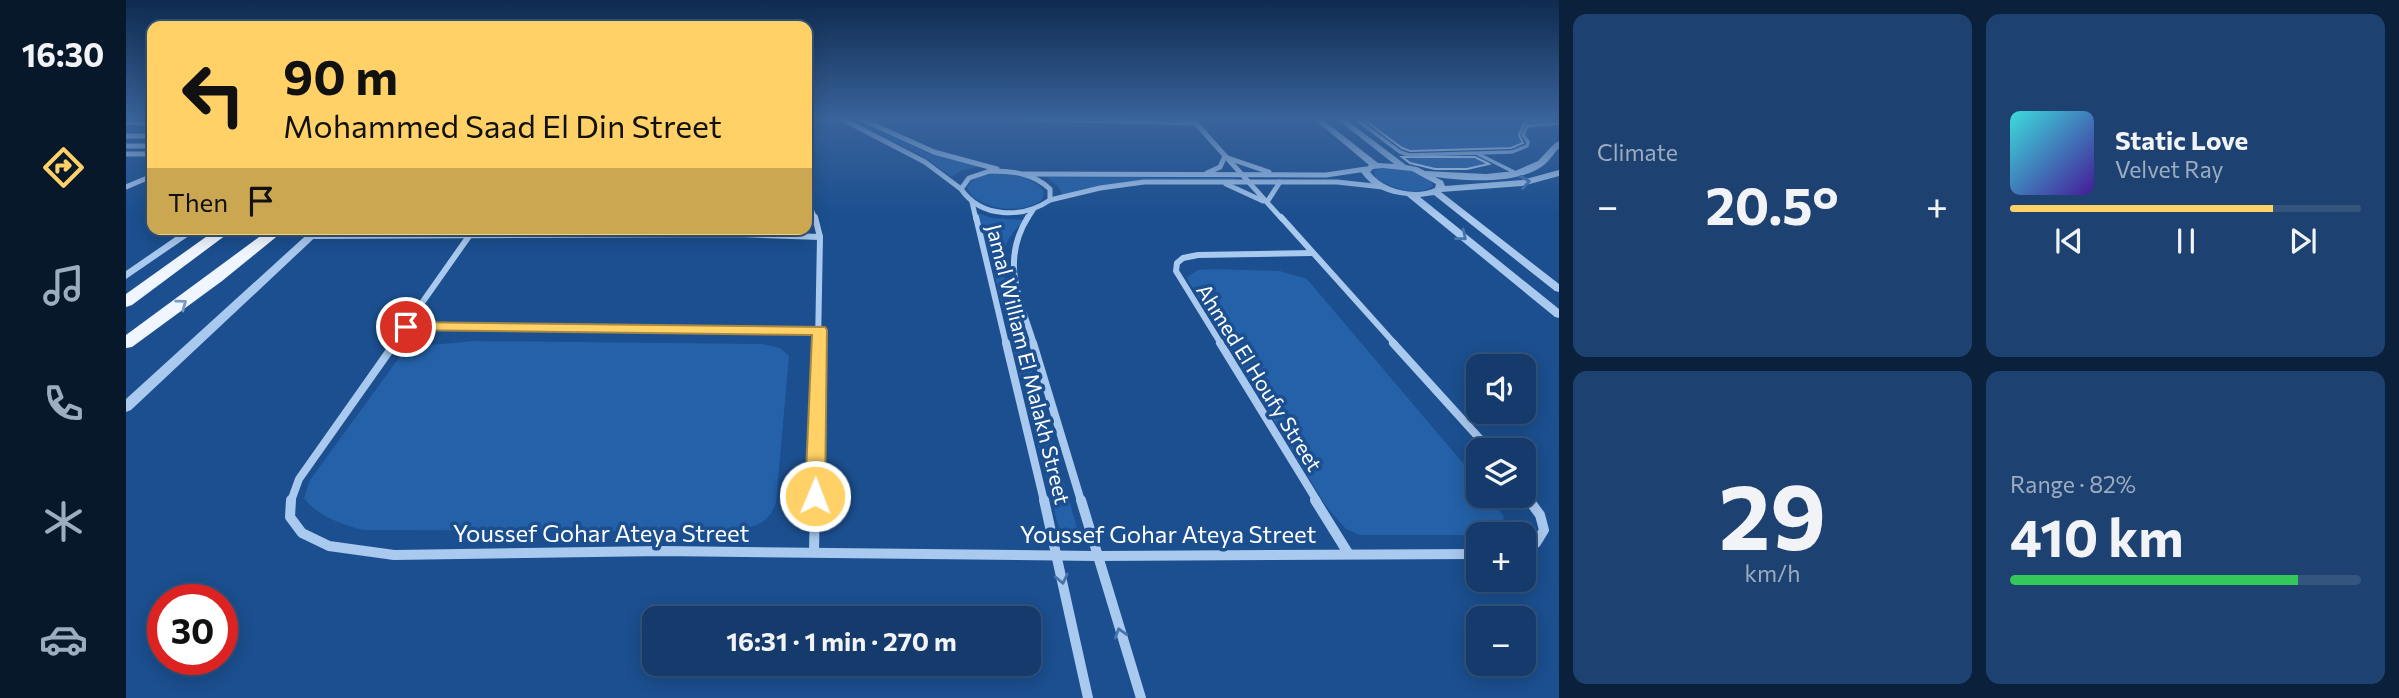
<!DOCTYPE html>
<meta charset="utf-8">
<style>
:root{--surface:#143b6b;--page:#1d4271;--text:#f1f3f6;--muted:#9dadc1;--line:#33557e;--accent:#ffd166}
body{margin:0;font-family:Commissioner,sans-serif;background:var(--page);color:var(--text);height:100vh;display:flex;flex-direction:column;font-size:26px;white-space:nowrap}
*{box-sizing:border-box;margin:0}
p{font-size:23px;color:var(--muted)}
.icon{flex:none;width:38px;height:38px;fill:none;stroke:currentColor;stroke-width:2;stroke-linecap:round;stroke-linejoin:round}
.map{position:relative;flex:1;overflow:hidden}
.details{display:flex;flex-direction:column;gap:14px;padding:14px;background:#0b203b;width:840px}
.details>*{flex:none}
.banner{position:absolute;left:21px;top:21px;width:665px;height:214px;border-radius:14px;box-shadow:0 4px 18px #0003,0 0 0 2px var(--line);background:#ffd166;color:#111;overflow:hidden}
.tools{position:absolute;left:1340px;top:354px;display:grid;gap:14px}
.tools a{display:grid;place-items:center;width:70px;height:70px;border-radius:14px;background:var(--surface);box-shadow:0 4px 18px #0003,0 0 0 2px var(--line);font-size:35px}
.speed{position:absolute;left:21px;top:584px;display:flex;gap:14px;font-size:35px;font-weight:700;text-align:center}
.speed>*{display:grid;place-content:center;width:91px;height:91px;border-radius:50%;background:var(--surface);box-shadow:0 4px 18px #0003,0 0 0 2px var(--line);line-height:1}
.speed .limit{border:10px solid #d22;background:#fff;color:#111}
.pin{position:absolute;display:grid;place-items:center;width:60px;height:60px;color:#fff;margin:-30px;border:4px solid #fff;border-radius:50%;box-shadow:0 2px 7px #0007}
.me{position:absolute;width:77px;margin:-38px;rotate:1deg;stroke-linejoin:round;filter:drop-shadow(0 0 5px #0008)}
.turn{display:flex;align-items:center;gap:24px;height:147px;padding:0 21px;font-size:32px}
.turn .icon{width:91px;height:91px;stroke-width:2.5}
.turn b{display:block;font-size:49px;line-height:60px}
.then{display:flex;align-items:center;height:66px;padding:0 21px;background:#0003;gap:14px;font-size:26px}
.big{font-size:52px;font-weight:700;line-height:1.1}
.details .widget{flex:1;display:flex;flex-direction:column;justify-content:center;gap:10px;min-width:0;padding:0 24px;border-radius:14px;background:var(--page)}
.details .dial{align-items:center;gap:0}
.dial b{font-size:91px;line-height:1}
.song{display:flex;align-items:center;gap:21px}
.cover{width:84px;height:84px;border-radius:10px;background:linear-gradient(135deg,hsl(180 70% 55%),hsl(260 70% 35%))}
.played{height:7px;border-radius:4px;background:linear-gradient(90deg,var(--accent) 75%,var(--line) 75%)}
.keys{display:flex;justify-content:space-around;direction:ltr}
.heat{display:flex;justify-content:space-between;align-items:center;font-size:38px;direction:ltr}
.charge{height:10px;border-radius:5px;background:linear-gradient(90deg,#34c759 82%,var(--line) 0)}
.details .tiles{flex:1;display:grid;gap:14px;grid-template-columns:repeat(2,1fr)}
.trip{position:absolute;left:516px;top:606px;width:399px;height:70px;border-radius:14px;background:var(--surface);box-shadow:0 4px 18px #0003,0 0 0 2px var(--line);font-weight:700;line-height:70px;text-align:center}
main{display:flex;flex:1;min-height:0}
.dock{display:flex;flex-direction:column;width:126px;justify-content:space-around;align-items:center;background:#08182b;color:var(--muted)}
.dock .icon{width:49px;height:49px}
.dock .current{color:var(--accent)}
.dock b{font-size:32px;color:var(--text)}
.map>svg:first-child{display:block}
.green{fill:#2461a8}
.building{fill:#2a66ad;stroke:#cfe3fa;stroke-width:2}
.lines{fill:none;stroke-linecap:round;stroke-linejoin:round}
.service{stroke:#a9c9ee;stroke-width:3.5}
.minor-far3{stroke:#a9c9ee;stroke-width:5}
.minor-far2{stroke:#a9c9ee;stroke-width:6}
.minor-far1{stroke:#a9c9ee;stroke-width:8}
.minor{stroke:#a9c9ee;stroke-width:10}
.tertiary{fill:#a9c9ee;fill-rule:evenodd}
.primary{fill:#f0f6ff;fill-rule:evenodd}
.oneway{stroke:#4674ac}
.oneway2{stroke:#7b9ac1}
.route{fill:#ffd166;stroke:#a68842;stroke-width:2}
.labels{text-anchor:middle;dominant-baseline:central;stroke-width:7;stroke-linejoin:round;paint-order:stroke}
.street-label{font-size:21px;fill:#fff;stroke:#1b4f8f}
.near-street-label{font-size:24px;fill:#fff;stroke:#1b4f8f}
</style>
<main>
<nav class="dock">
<b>16:30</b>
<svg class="icon current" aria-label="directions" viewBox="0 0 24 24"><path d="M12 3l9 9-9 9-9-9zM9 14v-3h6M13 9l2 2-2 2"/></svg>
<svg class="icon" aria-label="music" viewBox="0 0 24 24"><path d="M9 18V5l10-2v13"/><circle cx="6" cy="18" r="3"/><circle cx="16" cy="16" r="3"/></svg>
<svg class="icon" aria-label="phone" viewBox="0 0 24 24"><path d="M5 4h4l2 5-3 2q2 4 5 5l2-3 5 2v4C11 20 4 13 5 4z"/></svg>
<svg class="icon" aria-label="climate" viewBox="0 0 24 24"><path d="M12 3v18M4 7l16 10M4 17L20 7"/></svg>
<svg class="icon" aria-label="car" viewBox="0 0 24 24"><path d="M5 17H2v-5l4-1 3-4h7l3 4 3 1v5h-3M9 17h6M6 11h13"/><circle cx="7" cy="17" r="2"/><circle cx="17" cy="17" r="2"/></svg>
</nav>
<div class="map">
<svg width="1433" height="698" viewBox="0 0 1433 698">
<rect width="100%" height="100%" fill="#1b4f8f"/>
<!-- green -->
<g class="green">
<polygon points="720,119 730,119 803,153 854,166 834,171 826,177 795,155"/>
<path d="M1255,168C1271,166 1300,170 1307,186C1292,197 1265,188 1250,178L1248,172Z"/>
<path d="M879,174C894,176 910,179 918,192L916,200C896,214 862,211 844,194L841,187C850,174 865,174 879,174Z"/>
<path d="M921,177L1108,178L1111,181C1053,181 992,176 936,195L933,187Z"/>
<path d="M849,212L866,218L899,220C884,234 876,245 876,267L954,538L935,537L861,245Z"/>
<polygon points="1088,269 1154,271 1181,279 1353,482 1353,495 1363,495 1378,517 1375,525 1353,535 1234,535 1220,529 1200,506 1063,282 1061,277 1072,270"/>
<path d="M348,341L636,344L654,348L663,356L650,503C641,526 628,527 605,531L237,530C215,524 192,517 178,498L184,480L275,355L293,346Z"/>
</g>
<!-- building -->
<g class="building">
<polygon points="1237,119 1432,119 1399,122 1393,135 1397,143 1385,148 1284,151 1276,148"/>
<polygon points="1276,157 1349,157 1363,164 1341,169 1309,169 1284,163"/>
</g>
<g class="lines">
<!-- service -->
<g class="service">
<polyline points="1230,119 1274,152 1283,155 1386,152 1401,146 1402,142 1397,135 1401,126 1433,123"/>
<polyline points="0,123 26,124"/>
<polyline points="1352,154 1390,173"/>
</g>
<!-- minor-far3 -->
<g class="minor-far3">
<polyline points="716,119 799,162 835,189"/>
<polyline points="735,119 808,152 871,169"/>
<polyline points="896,119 1070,123"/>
<polyline points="1066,119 1156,219"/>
<polyline points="0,136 26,136"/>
<polyline points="0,146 26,146"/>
<polyline points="0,154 26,154"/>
<polyline points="1102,158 1143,172"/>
<path d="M864,171C887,171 907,173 924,189V200C896,219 855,218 835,189L843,178Z"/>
<polyline points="1081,173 1094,167 1099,156"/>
<polyline points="899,174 1200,175 1240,169"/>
<polyline points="1100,184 1137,201"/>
<polyline points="0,187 26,176"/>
<polyline points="681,199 689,219"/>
<polyline points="924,200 974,188 1018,182 1211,182 1257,187"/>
<polyline points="846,202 850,219"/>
<polyline points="1141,202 1154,182"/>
<polyline points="901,219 907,210"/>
</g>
<!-- minor-far2 -->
<g class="minor-far2">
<polyline points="689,217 694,237 692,344"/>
<polyline points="850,217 880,344"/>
<path d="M902,217C874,262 894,299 908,344"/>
<polyline points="1155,217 1269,344"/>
<polyline points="187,236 612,234 694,237"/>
<polyline points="280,327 694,330"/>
<polyline points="267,344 348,229"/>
<polyline points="1095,344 1050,271 1051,263 1057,258 1072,255 1186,253"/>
</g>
<!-- minor-far1 -->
<g class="minor-far1">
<polyline points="880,343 918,501"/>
<polyline points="907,343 955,501"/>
<polyline points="1094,343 1191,501"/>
<polyline points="1267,343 1364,450"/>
<polyline points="1398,492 1405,501"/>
<polyline points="165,501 173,479 269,343"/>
<polyline points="689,501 692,343"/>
</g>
<!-- minor -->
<g class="minor">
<polyline points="165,500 164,517 176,533 203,546 268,555 536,551 970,556 1353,554"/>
<polyline points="918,500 962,698"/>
<polyline points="955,500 1015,698"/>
<polyline points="1189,500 1222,553"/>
<polyline points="1398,550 1410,543 1418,530 1414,515 1403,500"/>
<polyline points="688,552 689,500"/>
</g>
<!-- tertiary -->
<g class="tertiary">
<path d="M1188,119H1196L1252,163L1268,164L1211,119H1219L1280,165L1291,167L1299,171L1360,174L1389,171L1412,161L1428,144L1433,141V148C1428,153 1424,160 1418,165C1392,185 1340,181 1309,177L1317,181L1319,186L1396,180L1433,170V176L1396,186L1315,192L1433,284V292L1429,291L1308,195L1294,197L1433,309V318L1429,317L1281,196C1262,194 1246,188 1235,172L1243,165ZM1257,168L1286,171L1310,184L1309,188C1289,197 1258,190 1244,172L1247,169Z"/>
<polygon points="61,229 73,229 0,279 0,271"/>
<polygon points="187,229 198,229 5,410 0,412 0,399"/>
</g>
<!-- primary -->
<g class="primary">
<polygon points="91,229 108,229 6,305 0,307 0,294"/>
<polygon points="144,229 160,229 96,281 6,347 0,348 0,335"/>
</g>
</g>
<!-- one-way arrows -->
<defs><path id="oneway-chevron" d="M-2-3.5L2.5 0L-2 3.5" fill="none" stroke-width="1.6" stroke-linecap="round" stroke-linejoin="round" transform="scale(1.75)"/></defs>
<g class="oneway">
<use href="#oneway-chevron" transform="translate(1399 182) rotate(-9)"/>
<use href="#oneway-chevron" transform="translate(1336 236) rotate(39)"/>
<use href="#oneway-chevron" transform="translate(936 579) rotate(78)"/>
<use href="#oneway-chevron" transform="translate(994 633) rotate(-107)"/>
</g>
<use class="oneway2" href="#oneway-chevron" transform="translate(56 304) rotate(-36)"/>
<!-- sky -->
<linearGradient id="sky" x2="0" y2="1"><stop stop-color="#0f2b4f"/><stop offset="0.55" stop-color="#39639b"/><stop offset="1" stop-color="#39639b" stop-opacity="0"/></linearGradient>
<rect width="1433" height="216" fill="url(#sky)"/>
<!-- route -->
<polygon class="route" points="280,322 699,327 701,330 699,496 696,502 689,504 682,502 679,496 686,335 274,330 272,327"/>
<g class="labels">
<!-- street labels -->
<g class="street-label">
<text transform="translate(903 364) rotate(76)">Jamal William El Malakh Street</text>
<text transform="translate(1134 377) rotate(58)">Ahmed El Houfy Street</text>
</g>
<!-- near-street labels -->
<g class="near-street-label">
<text x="475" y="532">Youssef Gohar Ateya Street</text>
<text x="1042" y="533">Youssef Gohar Ateya Street</text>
</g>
</g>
</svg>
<div class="tools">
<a><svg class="icon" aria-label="sound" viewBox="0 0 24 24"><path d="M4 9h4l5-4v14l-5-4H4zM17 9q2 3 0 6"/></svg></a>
<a><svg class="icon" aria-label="layers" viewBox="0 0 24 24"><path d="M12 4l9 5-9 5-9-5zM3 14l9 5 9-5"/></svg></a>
<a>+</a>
<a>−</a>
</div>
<div class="speed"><div class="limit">30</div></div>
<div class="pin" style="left:280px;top:327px;background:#d93025"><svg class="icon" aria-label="arrive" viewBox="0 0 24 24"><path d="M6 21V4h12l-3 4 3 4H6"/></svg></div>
<svg class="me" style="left:689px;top:496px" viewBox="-20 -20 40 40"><circle r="17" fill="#ffd166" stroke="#fff" stroke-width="3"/><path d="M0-11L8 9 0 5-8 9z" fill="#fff"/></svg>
<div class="trip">16:31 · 1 min · 270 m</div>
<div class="banner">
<div class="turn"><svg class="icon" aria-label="left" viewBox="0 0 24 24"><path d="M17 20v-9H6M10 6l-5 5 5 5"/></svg><div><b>90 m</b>Mohammed Saad El Din Street</div></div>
<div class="then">Then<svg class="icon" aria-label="arrive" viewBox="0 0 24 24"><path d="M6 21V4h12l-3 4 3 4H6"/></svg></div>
</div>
</div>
<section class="details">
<div class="tiles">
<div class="widget"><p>Climate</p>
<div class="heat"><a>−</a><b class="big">20.5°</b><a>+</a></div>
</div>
<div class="widget">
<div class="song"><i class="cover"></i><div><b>Static Love</b><p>Velvet Ray</p></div></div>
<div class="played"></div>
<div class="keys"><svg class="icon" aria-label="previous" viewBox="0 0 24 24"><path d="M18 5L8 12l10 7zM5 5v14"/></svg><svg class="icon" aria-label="pause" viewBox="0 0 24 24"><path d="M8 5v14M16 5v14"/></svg><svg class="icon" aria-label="next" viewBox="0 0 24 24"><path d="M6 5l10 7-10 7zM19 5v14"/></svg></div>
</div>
<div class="widget dial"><b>29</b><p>km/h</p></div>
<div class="widget"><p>Range · 82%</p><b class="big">410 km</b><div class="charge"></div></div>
</div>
</section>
</main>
